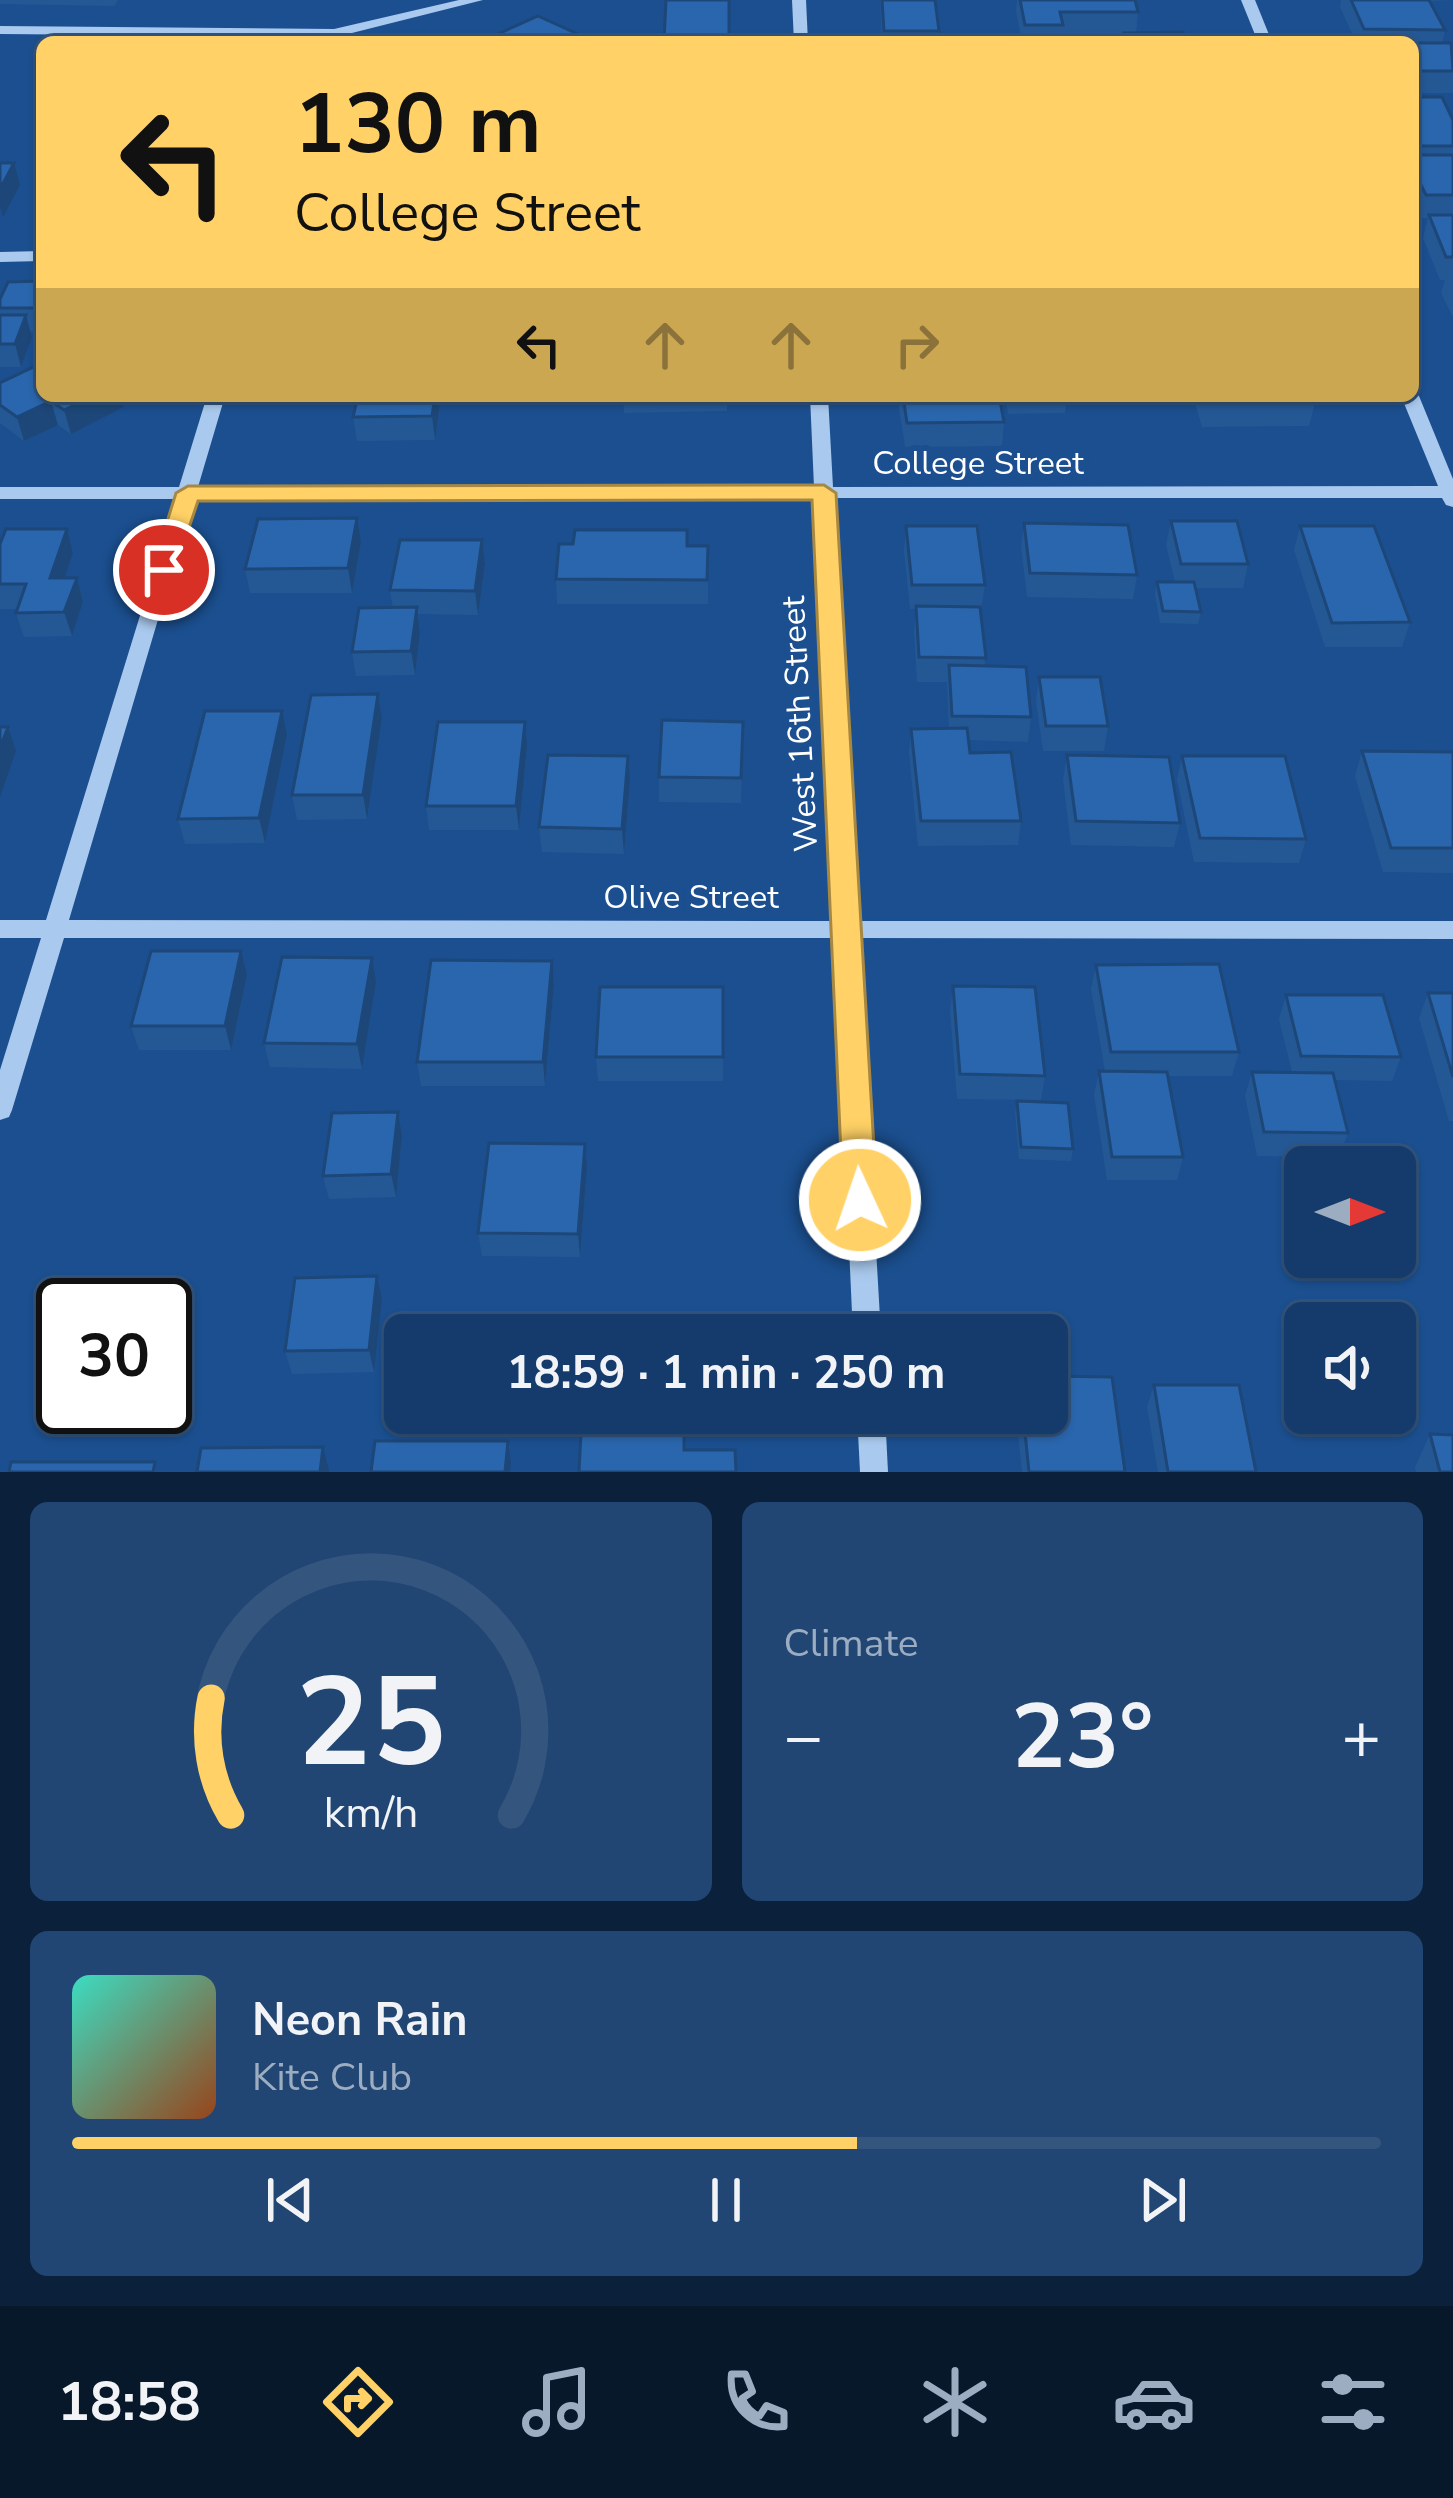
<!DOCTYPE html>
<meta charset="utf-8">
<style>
:root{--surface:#143b6b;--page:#214673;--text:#f1f3f6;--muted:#9dadc1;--line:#33557e;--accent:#ffd166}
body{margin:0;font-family:"Nunito Sans",sans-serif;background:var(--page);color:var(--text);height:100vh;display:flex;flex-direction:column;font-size:45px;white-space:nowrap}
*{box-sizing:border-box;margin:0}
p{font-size:39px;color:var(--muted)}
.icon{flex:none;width:66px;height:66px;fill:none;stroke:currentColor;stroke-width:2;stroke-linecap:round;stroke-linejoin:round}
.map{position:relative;height:1472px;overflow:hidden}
.panel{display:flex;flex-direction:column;gap:30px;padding:30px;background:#0b203b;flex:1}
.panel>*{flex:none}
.banner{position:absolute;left:36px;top:36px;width:1383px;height:366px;border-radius:18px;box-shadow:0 3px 9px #0004,0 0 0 3px var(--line);background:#ffd166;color:#111;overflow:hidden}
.needle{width:78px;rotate:90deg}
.fabs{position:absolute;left:1284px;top:1146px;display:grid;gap:24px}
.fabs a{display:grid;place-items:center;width:132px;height:132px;border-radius:18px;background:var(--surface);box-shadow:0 3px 9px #0004,0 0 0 3px var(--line);font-size:60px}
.speed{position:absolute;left:36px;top:1278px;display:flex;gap:24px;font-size:60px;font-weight:700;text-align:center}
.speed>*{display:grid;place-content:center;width:156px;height:156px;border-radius:50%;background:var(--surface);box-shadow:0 3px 9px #0004,0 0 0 3px var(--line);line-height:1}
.speed .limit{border:6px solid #111;border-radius:18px;background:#fff;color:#111}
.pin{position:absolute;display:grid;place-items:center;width:102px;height:102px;color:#fff;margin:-51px;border:6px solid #fff;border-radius:50%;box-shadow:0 3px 12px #0007}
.me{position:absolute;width:132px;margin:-66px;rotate:357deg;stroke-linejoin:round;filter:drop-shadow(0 0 9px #0008)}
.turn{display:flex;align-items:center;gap:42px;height:252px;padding:0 60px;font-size:54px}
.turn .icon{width:156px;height:156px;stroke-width:2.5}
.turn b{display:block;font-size:84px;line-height:102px}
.lanes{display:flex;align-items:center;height:114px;padding:0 60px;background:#0003;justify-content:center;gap:60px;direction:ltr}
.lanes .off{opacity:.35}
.big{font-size:90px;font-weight:700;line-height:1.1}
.panel .widget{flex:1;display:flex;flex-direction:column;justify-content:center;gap:18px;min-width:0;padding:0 42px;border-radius:18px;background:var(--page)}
.panel .dial{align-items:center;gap:0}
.dial svg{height:312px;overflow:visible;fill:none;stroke:var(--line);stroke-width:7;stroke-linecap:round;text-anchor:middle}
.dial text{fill:var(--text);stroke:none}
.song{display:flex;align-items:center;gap:36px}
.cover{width:144px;height:144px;border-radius:18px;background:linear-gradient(135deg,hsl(170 70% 55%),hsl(20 70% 35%))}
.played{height:12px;border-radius:6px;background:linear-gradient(90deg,var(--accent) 60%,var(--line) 60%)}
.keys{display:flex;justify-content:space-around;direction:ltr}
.heat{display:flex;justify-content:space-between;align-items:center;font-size:66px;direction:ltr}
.panel .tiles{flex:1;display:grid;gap:30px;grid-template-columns:1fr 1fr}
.widget:last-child{grid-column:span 2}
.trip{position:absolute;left:384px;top:1314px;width:684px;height:120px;border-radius:18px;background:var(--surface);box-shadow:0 3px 9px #0004,0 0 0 3px var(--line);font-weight:700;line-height:120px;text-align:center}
.menu{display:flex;height:192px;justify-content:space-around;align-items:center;background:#08182b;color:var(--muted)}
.menu .icon{width:84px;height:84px}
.menu .current{color:var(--accent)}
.menu b{font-size:54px;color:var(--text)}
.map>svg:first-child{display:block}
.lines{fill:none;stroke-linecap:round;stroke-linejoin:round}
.minor{fill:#a9c9ee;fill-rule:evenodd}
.wall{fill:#245895}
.shaded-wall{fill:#1d4779}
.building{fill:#2a66ad;stroke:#1d4779;stroke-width:3}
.route{fill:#ffd166;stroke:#a68842;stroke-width:3}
.labels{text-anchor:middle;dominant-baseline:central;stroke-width:12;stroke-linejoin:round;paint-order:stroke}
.street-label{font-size:33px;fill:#fff;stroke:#1b4f8f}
</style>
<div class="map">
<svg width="1453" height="1472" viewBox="0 0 1453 1472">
<rect width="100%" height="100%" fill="#1b4f8f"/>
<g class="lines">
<!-- minor -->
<g class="minor">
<polygon points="459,0 483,0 340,36 338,42 324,42 326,37 0,34 0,26 334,29"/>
<polygon points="792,0 806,0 808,42 794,42"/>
<polygon points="1241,0 1255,0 1272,42 1258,42"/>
<polygon points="42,251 42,261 0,262 0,252"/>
<path d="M1413,392L1419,396L1453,479V507L1446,505L1442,498H833L857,921H1453V939L858,938L881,1335H853L835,938H64L12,1110L9,1117L0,1120V1070L41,938H0V920H46L176,499H0V487H179L207,396H225L198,487H814L810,396H828L833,487L1438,486L1401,396H1413ZM194,498H815L834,921L69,920Z"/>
<polygon points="857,1413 885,1413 888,1472 860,1472"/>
</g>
</g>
<!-- wall -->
<g class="wall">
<polygon points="0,0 118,0 114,6 0,4"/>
<polygon points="880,0 935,0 939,31 938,42 882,42"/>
<polygon points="1017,0 1135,0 1138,12 1136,33 1187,42 1123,42 1124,33 1062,33 1061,42 1022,42 1016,11"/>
<polygon points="1341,0 1453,0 1430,1 1445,30 1442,43 1453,46 1453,93 1413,93 1413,42 1356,42 1340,7"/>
<polygon points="1413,97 1453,120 1453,317 1441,293 1445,280 1440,280 1423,238 1428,218 1420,218 1413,203"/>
<polygon points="42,281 42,331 30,332 32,338 21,367 0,367 0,299"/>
<polygon points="0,383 42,396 121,396 124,407 71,434 58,425 24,441 0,423"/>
<polygon points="358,396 441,396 435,440 357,441 353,417"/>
<polygon points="623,396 727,396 727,411 624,413"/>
<polygon points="897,396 999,396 1004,422 1002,446 905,447"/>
<polygon points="1005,396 1067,396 1065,413 1008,414"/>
<polygon points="1193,396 1313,396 1315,403 1309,426 1202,427"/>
<polygon points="1171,521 1248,564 1243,588 1195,588 1201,612 1198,624 1160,623 1155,594 1157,582 1175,582 1166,545"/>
<polygon points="1024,523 1137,575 1133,599 1027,597 1021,547"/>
<polygon points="906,526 985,585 981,609 985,666 1031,717 1028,742 969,740 970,753 1021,821 1018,845 918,846 909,753 911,729 949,728 947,682 917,682 914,630 916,609 910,609 904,550"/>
<polygon points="1300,526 1410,622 1402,647 1325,647 1294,550"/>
<polygon points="67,529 73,553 65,578 77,578 83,602 72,636 24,637 16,613 18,609 0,609 0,544"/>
<polygon points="482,540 485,564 478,615 418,614 420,632 415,675 356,676 352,652 393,608 390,590"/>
<polygon points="361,542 352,593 250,593 245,569"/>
<polygon points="687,546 708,546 708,604 557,604 556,579"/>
<polygon points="1039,677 1108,726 1104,751 1043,751 1036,701"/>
<polygon points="378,694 382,718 367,819 297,820 292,795"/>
<polygon points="743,722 741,803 659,802 659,777"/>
<polygon points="287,735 265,843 185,844 178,819"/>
<polygon points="527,746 519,830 429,830 426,806"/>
<polygon points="1362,751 1453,752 1453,873 1383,872 1355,776"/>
<polygon points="1067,755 1180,823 1174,847 1071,845 1063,780"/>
<polygon points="1182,756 1306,839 1299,863 1194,862 1177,780"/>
<polygon points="630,781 624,854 542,852 539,827"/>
<polygon points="552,961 554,985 545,1086 421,1086 417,1062"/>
<polygon points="1096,965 1239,1052 1232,1076 1168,1076 1183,1157 1177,1180 1107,1180 1094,1095 1099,1071 1105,1071 1091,989"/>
<polygon points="247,975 231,1050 139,1050 131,1026"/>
<polygon points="376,982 362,1069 270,1067 264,1043"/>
<polygon points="953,986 1045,1076 1041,1100 957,1099 950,1010"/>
<polygon points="723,987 723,1081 598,1081 596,1057"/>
<polygon points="1428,993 1453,993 1453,1121 1449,1121 1419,1018"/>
<polygon points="1286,995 1401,1057 1392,1081 1335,1080 1348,1133 1339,1157 1257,1156 1245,1096 1252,1072 1292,1072 1279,1019"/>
<polygon points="1017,1101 1073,1149 1071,1161 1019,1159 1015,1113"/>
<polygon points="402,1136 396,1197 329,1199 323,1176"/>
<polygon points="587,1168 580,1257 482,1256 478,1233"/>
<polygon points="382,1300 374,1372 292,1374 285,1351"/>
<polygon points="1154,1385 1256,1472 1158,1472 1147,1407"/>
<polygon points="482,1413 570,1413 570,1426 485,1429"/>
<polygon points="1016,1413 1047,1413 1125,1472 1022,1472"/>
<polygon points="1430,1434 1453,1472 1416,1472 1415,1467"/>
</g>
<!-- shaded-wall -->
<g class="shaded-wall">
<polygon points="14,163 20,185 3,217 0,207 0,189"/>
<polygon points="26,315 32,338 21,367 15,344"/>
<polygon points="94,396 121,396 124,407 71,434 64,410"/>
<polygon points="435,396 441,396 435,440 432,416"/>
<polygon points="51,401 58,425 24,441 17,417"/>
<polygon points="357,518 361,542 352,593 348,568"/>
<polygon points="67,529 73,553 57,602 50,578"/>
<polygon points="482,540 485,564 478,615 475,591"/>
<polygon points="77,578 83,602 72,636 64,612"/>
<polygon points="417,607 420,632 415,675 411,651"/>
<polygon points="378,694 382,718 367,819 363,795"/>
<polygon points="282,711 287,735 265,843 259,818"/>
<polygon points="525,722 527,746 519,830 516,806"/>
<polygon points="8,727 16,751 0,797 0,748"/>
<polygon points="628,756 630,781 624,854 622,829"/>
<polygon points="241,951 247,975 231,1050 225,1026"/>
<polygon points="372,958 376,982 362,1069 357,1044"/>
<polygon points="552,961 554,985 545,1086 543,1062"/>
<polygon points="398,1112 402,1136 396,1197 391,1174"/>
<polygon points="585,1144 587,1168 580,1257 578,1234"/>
<polygon points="377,1276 382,1300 374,1372 369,1350"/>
<polygon points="508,1441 511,1463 510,1472 505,1472"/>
<polygon points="323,1447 329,1470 329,1472 320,1472"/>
</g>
<!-- building -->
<g class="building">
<polygon points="666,0 729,0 729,42 664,42"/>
<polygon points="882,0 935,0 939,31 884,31"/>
<polygon points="1020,0 1135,0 1138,12 1060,12 1063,25 1025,25"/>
<polygon points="1351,0 1429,0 1445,30 1364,29"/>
<polygon points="538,16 582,36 568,42 480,42"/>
<polygon points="1183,32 1187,42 1128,42 1124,33"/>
<polygon points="1413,43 1451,43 1453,71 1413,71"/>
<polygon points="1413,97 1442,97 1453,120 1453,146 1413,146"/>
<polygon points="1413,155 1453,155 1453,195 1426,195 1413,169"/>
<polygon points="0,163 14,163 0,189"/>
<polygon points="1429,215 1453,215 1453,257 1446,257"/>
<polygon points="42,281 42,308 0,308 0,299 8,282"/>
<polygon points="0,315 26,315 15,344 0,344"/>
<polygon points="42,363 42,396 94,396 64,410 51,401 17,417 0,405 0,383"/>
<polygon points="358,396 435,396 432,416 353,417"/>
<polygon points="903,396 999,396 1004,422 907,423"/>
<polygon points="1205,396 1313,396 1315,403 1207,403"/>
<polygon points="357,518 348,568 245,569 258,519"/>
<polygon points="1171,521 1237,521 1248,564 1181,564"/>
<polygon points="1024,523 1128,525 1137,575 1030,573"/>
<polygon points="906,526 977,526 985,585 912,585"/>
<polygon points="1300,526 1374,526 1410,622 1332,623"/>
<polygon points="6,529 67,529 50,578 77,578 64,612 16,613 26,584 0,584 0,544"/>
<polygon points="575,530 687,530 687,546 708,546 707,580 556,579 559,544 573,544"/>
<polygon points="400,540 482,540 475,591 390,590"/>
<polygon points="1157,582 1194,582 1201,612 1163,611"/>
<polygon points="916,606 980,607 986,658 919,657"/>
<polygon points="417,607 411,651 352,652 359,608"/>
<polygon points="949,665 1026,667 1031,717 952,716"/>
<polygon points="1039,677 1100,677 1108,726 1046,726"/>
<polygon points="378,694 363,795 292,795 311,695"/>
<polygon points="205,711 282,711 259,818 178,819"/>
<polygon points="662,720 743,722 741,778 659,777"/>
<polygon points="438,722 525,722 516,806 426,806"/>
<polygon points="0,727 8,727 0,748"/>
<polygon points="967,728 970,753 1011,752 1021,821 921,821 911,729"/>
<polygon points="1362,751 1453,752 1453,848 1391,848"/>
<polygon points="548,755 628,756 622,829 539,827"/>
<polygon points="1067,755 1169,757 1180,823 1076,821"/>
<polygon points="1182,756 1285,756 1306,839 1200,838"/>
<polygon points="151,951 241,951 225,1026 131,1026"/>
<polygon points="282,957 372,958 357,1044 264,1043"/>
<polygon points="431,960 552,961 543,1062 417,1062"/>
<polygon points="1219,964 1239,1052 1111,1052 1096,965"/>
<polygon points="953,986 1035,987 1045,1076 960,1074"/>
<polygon points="600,987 723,987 723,1057 596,1057"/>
<polygon points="1428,993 1453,993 1453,1077"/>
<polygon points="1286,995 1383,995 1401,1057 1301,1056"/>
<polygon points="1099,1071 1167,1072 1183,1157 1112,1157"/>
<polygon points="1252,1072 1333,1073 1348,1133 1264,1132"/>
<polygon points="1017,1101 1068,1103 1073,1149 1021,1147"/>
<polygon points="398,1112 391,1174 323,1176 332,1113"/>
<polygon points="489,1143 585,1144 578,1234 478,1233"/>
<polygon points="377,1276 369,1350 285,1351 295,1278"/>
<polygon points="569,1325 569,1335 485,1335 485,1327"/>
<polygon points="1047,1376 1112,1377 1125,1472 1029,1472 1023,1413 1047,1413"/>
<polygon points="1154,1385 1239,1385 1256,1472 1168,1472"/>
<polygon points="582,1413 684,1413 684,1450 735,1450 736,1472 579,1472"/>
<polygon points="1430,1434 1453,1435 1453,1472 1440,1472"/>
<polygon points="375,1441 508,1441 505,1472 371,1472"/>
<polygon points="323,1447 320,1472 197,1472 201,1448"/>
<polygon points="11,1462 155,1462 153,1472 9,1472"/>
</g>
<!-- route -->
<polygon class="route" points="824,485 836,493 877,1200 872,1210 860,1214 848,1210 843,1200 812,500 198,501 173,575 156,575 152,570 176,493 188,486"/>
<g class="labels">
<!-- street labels -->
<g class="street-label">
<text x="978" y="463">College Street</text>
<text transform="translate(800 724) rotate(-93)">West 16th Street</text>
<text x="691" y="897">Olive Street</text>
</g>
</g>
</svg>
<div class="fabs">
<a><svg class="needle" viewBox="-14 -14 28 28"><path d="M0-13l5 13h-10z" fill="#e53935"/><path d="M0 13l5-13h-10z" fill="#9dadc1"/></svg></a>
<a><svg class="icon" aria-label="sound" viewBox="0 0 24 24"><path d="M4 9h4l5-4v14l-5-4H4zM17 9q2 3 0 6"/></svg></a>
</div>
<div class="speed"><div class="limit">30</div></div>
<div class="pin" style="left:164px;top:570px;background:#d93025"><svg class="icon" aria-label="arrive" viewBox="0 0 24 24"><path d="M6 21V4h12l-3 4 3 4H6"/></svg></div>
<svg class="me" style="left:860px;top:1200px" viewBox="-20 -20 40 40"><circle r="17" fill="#ffd166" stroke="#fff" stroke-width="3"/><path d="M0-11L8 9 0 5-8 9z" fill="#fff"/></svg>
<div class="trip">18:59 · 1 min · 250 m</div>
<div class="banner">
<div class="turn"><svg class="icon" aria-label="left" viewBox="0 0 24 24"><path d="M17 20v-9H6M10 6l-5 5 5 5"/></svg><div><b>130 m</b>College Street</div></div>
<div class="lanes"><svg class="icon" aria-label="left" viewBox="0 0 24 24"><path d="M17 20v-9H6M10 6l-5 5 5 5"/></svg><svg class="icon off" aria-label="ahead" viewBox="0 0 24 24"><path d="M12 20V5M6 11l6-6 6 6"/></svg><svg class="icon off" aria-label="ahead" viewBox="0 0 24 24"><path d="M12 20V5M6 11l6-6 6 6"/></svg><svg class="icon off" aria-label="right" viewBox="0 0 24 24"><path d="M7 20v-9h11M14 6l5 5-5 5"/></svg></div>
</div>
</div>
<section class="panel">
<div class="tiles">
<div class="widget dial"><svg viewBox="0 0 100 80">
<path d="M14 69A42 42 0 1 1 86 69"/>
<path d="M14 69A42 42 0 0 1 9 39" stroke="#ffd166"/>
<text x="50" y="56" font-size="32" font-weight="700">25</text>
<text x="50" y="72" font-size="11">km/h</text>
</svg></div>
<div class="widget"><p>Climate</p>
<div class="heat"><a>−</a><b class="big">23°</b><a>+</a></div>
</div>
<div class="widget">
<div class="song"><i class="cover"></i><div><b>Neon Rain</b><p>Kite Club</p></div></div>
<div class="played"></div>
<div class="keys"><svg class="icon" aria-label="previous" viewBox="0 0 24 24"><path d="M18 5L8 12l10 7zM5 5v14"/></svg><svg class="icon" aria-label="pause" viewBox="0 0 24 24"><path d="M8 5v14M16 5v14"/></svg><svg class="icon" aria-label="next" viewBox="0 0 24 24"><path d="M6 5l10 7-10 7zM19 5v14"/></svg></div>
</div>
</div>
</section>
<nav class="menu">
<b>18:58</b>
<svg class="icon current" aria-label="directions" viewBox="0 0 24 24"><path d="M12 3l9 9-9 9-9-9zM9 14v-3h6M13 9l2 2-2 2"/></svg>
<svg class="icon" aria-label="music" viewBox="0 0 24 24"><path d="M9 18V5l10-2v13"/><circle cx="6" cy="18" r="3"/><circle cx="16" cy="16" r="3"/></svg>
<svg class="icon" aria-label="phone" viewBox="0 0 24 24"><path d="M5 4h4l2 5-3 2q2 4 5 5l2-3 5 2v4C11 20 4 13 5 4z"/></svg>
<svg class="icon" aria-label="climate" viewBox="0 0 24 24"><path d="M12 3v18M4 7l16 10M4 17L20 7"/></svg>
<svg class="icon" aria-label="car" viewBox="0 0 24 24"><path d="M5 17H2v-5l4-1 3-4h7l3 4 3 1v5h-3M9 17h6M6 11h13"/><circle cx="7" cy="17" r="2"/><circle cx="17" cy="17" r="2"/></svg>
<svg class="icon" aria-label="filters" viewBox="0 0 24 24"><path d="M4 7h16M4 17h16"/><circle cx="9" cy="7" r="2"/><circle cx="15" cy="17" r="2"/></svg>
</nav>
